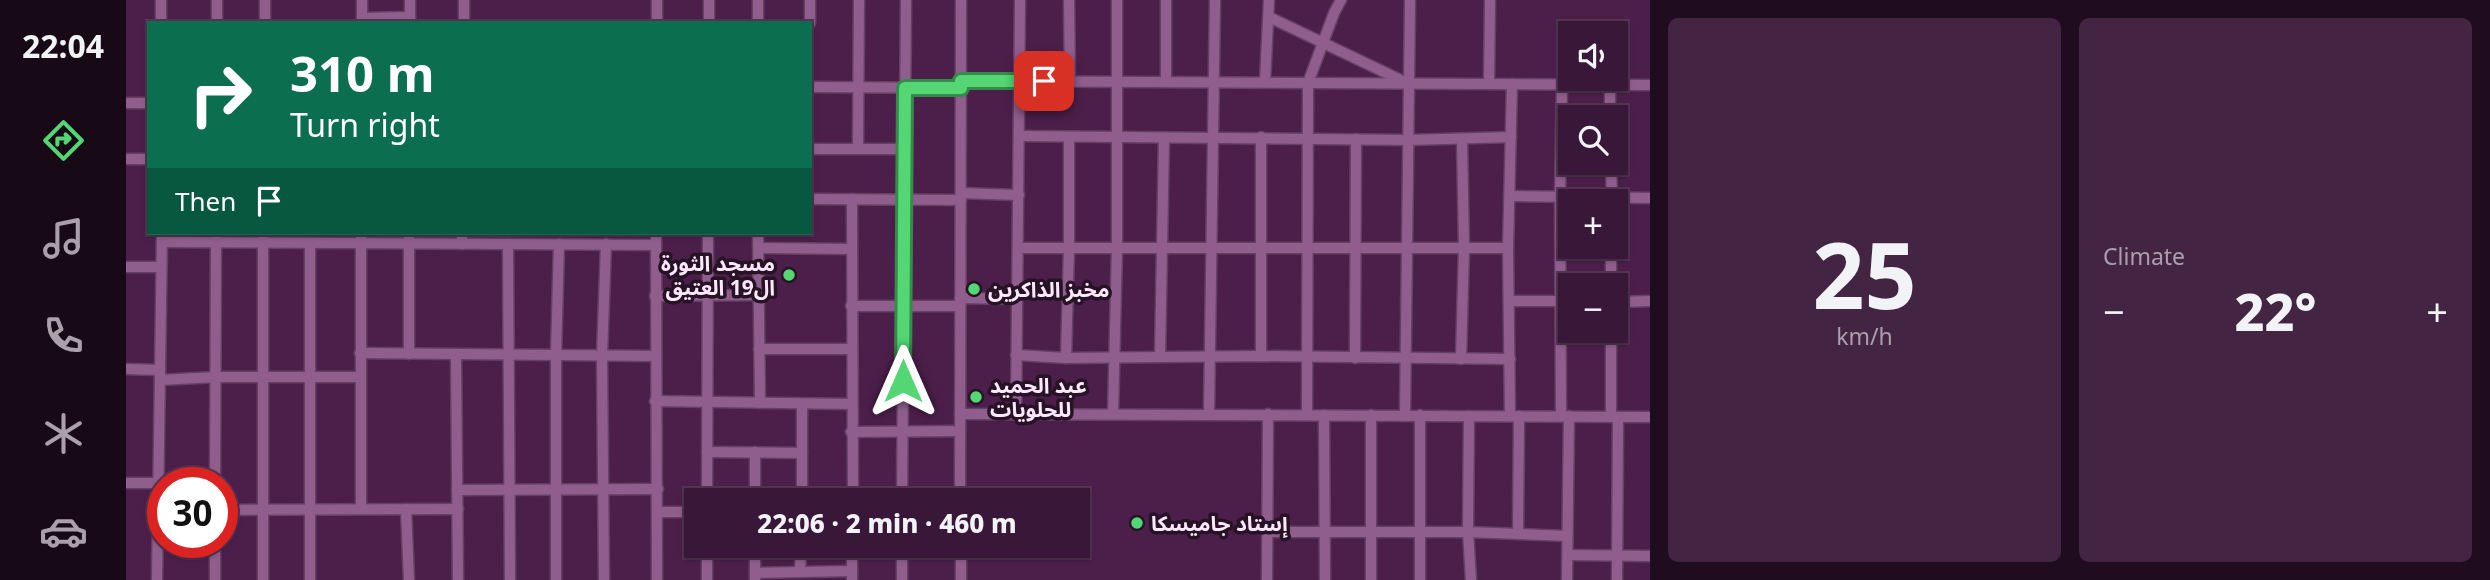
<!DOCTYPE html>
<meta charset="utf-8">
<style>
:root{--surface:#391738;--page:#442443;--text:#f1f3f6;--muted:#ab9fae;--line:#533653;--accent:#53d673}
body{margin:0;font-family:"Noto Sans","Noto Sans Arabic",sans-serif;background:var(--page);color:var(--text);height:100vh;display:flex;flex-direction:column;font-size:26px;white-space:nowrap}
*{box-sizing:border-box;margin:0}
p{font-size:23px;color:var(--muted)}
.icon{flex:none;width:38px;height:38px;fill:none;stroke:currentColor;stroke-width:2;stroke-linecap:round;stroke-linejoin:round}
.map{position:relative;flex:1;overflow:hidden}
.panel{display:flex;flex-direction:column;gap:18px;padding:18px;background:#1f0d1f;width:840px}
.panel>*{flex:none}
.banner{position:absolute;left:21px;top:21px;width:665px;height:214px;border-radius:0px;box-shadow:0 2px 5px #0004,0 0 0 2px var(--line);background:#0b6e4f;color:#fff;overflow:hidden}
.controls{position:absolute;left:1432px;top:21px;display:grid;gap:14px}
.controls a{display:grid;place-items:center;width:70px;height:70px;border-radius:0px;background:var(--surface);box-shadow:0 2px 5px #0004,0 0 0 2px var(--line);font-size:35px}
.speed{position:absolute;left:21px;top:467px;display:flex;gap:14px;font-size:35px;font-weight:700;text-align:center}
.speed>*{display:grid;place-content:center;width:91px;height:91px;border-radius:50%;background:var(--surface);box-shadow:0 2px 5px #0004,0 0 0 2px var(--line);line-height:1}
.speed .limit{border:10px solid #d22;background:#fff;color:#111}
.pin{position:absolute;display:grid;place-items:center;width:60px;height:60px;color:#fff;margin:-30px;border-radius:14px;box-shadow:0 4px 10px #0006}
.me{position:absolute;width:77px;margin:-38px;rotate:0deg;stroke-linejoin:round;filter:drop-shadow(0 0 5px #0008)}
.turn{display:flex;align-items:center;gap:24px;height:147px;padding:0 28px;font-size:32px}
.turn .icon{width:91px;height:91px;stroke-width:2.5}
.turn b{display:block;font-size:49px;line-height:60px}
.then{display:flex;align-items:center;height:66px;padding:0 28px;background:#0003;gap:14px;font-size:26px}
.big{font-size:52px;font-weight:800;line-height:1.1}
.panel .widget{flex:1;display:flex;flex-direction:column;justify-content:center;gap:10px;min-width:0;padding:0 24px;border-radius:10px;background:var(--page)}
.panel .dial{align-items:center;gap:0}
.dial b{font-size:91px;line-height:1}
.heat{display:flex;justify-content:space-between;align-items:center;font-size:38px;direction:ltr}
.panel .tiles{flex:1;display:grid;gap:18px;grid-template-columns:repeat(2,1fr)}
.trip{position:absolute;left:558px;top:488px;width:406px;height:70px;border-radius:0px;background:var(--surface);box-shadow:0 2px 5px #0004,0 0 0 2px var(--line);font-weight:800;line-height:70px;text-align:center}
main{display:flex;flex:1;min-height:0}
.tab-bar{display:flex;flex-direction:column;width:126px;justify-content:space-around;align-items:center;background:#170916;color:var(--muted)}
.tab-bar .icon{width:49px;height:49px}
.tab-bar .current{color:var(--accent)}
.tab-bar b{font-size:32px;color:var(--text)}
.map>svg:first-child{display:block}
.lines{fill:none;stroke-linecap:round;stroke-linejoin:round}
.minor-casing{stroke:#663f65;stroke-width:13}
.minor{stroke:#905e8d;stroke-width:10}
.route-casing{stroke:#368b4b;stroke-width:18}
.route{stroke:#53d673;stroke-width:12}
.poi-dot{fill:#53d673;stroke:#271326;stroke-width:2.5}
.labels{text-anchor:middle;dominant-baseline:central;stroke-width:7;stroke-linejoin:round;paint-order:stroke}
.poi-label{font-size:21px;font-weight:bold;fill:#ffe8fd;stroke:#271326;text-anchor:start}
</style>
<main>
<nav class="tab-bar">
<b>22:04</b>
<svg class="icon current" aria-label="directions" viewBox="0 0 24 24"><path d="M12 3l9 9-9 9-9-9zM9 14v-3h6M13 9l2 2-2 2"/></svg>
<svg class="icon" aria-label="music" viewBox="0 0 24 24"><path d="M9 18V5l10-2v13"/><circle cx="6" cy="18" r="3"/><circle cx="16" cy="16" r="3"/></svg>
<svg class="icon" aria-label="phone" viewBox="0 0 24 24"><path d="M5 4h4l2 5-3 2q2 4 5 5l2-3 5 2v4C11 20 4 13 5 4z"/></svg>
<svg class="icon" aria-label="climate" viewBox="0 0 24 24"><path d="M12 3v18M4 7l16 10M4 17L20 7"/></svg>
<svg class="icon" aria-label="car" viewBox="0 0 24 24"><path d="M5 17H2v-5l4-1 3-4h7l3 4 3 1v5h-3M9 17h6M6 11h13"/><circle cx="7" cy="17" r="2"/><circle cx="17" cy="17" r="2"/></svg>
</nav>
<div class="map">
<svg width="1524" height="580" viewBox="0 0 1524 580">
<rect width="100%" height="100%" fill="#4c1f4b"/>
<g class="lines">
<!-- minor casing -->
<g class="minor-casing">
<g id="minor">
<polyline points="943,0 944,81"/>
<polyline points="1040,0 1040,81"/>
<polyline points="1143,17 1279,82"/>
<polyline points="236,18 284,17"/>
<polyline points="236,22 236,0"/>
<polyline points="284,22 284,0"/>
<polyline points="35,23 35,0"/>
<polyline points="91,23 91,0"/>
<polyline points="139,23 139,0"/>
<polyline points="338,23 338,0"/>
<polyline points="531,23 531,0"/>
<polyline points="583,23 583,0"/>
<polyline points="632,23 632,0"/>
<polyline points="684,23 684,0"/>
<polyline points="835,81 1524,85"/>
<polyline points="1139,82 1143,0"/>
<polyline points="1363,84 1364,0"/>
<polyline points="1484,86 1484,117"/>
<polyline points="684,87 835,88"/>
<polyline points="0,103 23,103"/>
<polyline points="893,136 1283,140 1385,137"/>
<polyline points="684,149 732,149 733,0"/>
<polyline points="732,149 778,149"/>
<polyline points="0,159 23,159"/>
<polyline points="1485,163 1486,201"/>
<polyline points="835,193 893,195"/>
<polyline points="1385,196 1524,198"/>
<polyline points="684,199 835,200"/>
<polyline points="726,199 727,500"/>
<polyline points="137,233 137,580"/>
<polyline points="530,233 531,580"/>
<polyline points="632,233 634,403"/>
<polyline points="36,242 530,245"/>
<polyline points="336,244 336,233"/>
<polyline points="382,244 384,580"/>
<polyline points="633,248 725,249"/>
<polyline points="893,248 1382,248"/>
<polyline points="0,267 35,267"/>
<polyline points="1485,285 1485,247"/>
<polyline points="529,296 633,295"/>
<polyline points="834,298 890,299"/>
<polyline points="1384,301 1444,301"/>
<polyline points="1489,302 1524,301"/>
<polyline points="725,306 834,306"/>
<polyline points="1485,331 1485,417"/>
<polyline points="633,349 725,349"/>
<polyline points="234,353 529,356"/>
<polyline points="283,354 283,233"/>
<polyline points="330,354 332,580"/>
<polyline points="890,355 940,358 1135,356 1384,359"/>
<polyline points="1135,356 1135,137"/>
<polyline points="1034,357 1038,138"/>
<polyline points="940,358 943,248 943,137"/>
<polyline points="1229,358 1230,139"/>
<polyline points="1335,359 1338,248 1336,139"/>
<polyline points="0,369 34,370"/>
<polyline points="34,380 90,377 234,377"/>
<polyline points="529,401 725,404"/>
<polyline points="834,414 1524,417"/>
<polyline points="890,414 894,0"/>
<polyline points="987,414 991,247 991,0"/>
<polyline points="1083,414 1089,0"/>
<polyline points="1181,414 1182,83 1208,13 1215,0"/>
<polyline points="1198,415 1199,580"/>
<polyline points="1245,415 1245,580"/>
<polyline points="1279,415 1284,0"/>
<polyline points="1294,415 1294,580"/>
<polyline points="1343,416 1342,532 1345,580"/>
<polyline points="1384,416 1382,248 1386,84"/>
<polyline points="1435,416 1434,197 1436,86"/>
<polyline points="725,432 834,431"/>
<polyline points="581,452 676,453"/>
<polyline points="629,452 629,500"/>
<polyline points="0,483 32,483"/>
<polyline points="89,483 90,233"/>
<polyline points="331,490 532,489"/>
<polyline points="581,500 582,233"/>
<polyline points="676,500 676,404"/>
<polyline points="776,500 780,0"/>
<polyline points="834,500 835,0"/>
<polyline points="235,509 235,233"/>
<polyline points="280,509 283,580"/>
<polyline points="96,510 332,509"/>
<polyline points="532,512 570,512"/>
<polyline points="1141,532 1342,532 1441,536"/>
<polyline points="1392,534 1393,416"/>
<polyline points="581,546 581,580"/>
<polyline points="629,546 629,580"/>
<polyline points="835,546 835,580"/>
<polyline points="1442,555 1524,556"/>
<polyline points="674,572 675,546"/>
<polyline points="629,573 726,571"/>
<polyline points="31,580 36,233"/>
<polyline points="89,580 89,542"/>
<polyline points="184,580 184,243"/>
<polyline points="430,580 430,355 433,244"/>
<polyline points="478,580 476,356 480,244"/>
<polyline points="726,580 726,546"/>
<polyline points="776,580 776,546"/>
<polyline points="1141,580 1142,414"/>
<polyline points="1441,580 1443,416"/>
<polyline points="1491,580 1492,417"/>
</g>
</g>
<!-- minor -->
<use href="#minor" class="minor"/>
</g>
<g class="lines">
<!-- route casing -->
<g class="route-casing">
<polyline id="route" points="777,381 779,88 835,88 835,81 918,81"/>
</g>
<!-- route -->
<use href="#route" class="route"/>
</g>
<!-- markers -->
<g class="poi-dot">
<circle cx="663" cy="275" r="7"/>
<circle cx="848" cy="289" r="7"/>
<circle cx="850" cy="397" r="7"/>
<circle cx="1011" cy="523" r="7"/>
</g>
<g class="labels">
<!-- poi labels -->
<g class="poi-label">
<text x="649" y="263" text-anchor="end">مسجد الثورة<tspan x="649" dy="24">ال19 العتيق</tspan></text>
<text x="862" y="289">مخبز الذاكرين</text>
<text x="864" y="385">عبد الحميد<tspan x="864" dy="24">للحلويات</tspan></text>
<text x="1025" y="523">إستاد جاميسكا</text>
</g>
</g>
</svg>
<div class="controls">
<a><svg class="icon" aria-label="sound" viewBox="0 0 24 24"><path d="M4 9h4l5-4v14l-5-4H4zM17 9q2 3 0 6"/></svg></a>
<a><svg class="icon" aria-label="search" viewBox="0 0 24 24"><circle cx="10" cy="10" r="6"/><path d="M15 15l6 6"/></svg></a>
<a>+</a>
<a>−</a>
</div>
<div class="speed"><div class="limit">30</div></div>
<div class="pin" style="left:918px;top:81px;background:#d93025"><svg class="icon" aria-label="arrive" viewBox="0 0 24 24"><path d="M6 21V4h12l-3 4 3 4H6"/></svg></div>
<svg class="me" style="left:777px;top:381px" viewBox="-20 -20 40 40"><path d="M0-17L14 15 0 8-14 15z" fill="#53d673" stroke="#fff" stroke-width="4"/></svg>
<div class="trip">22:06 · 2 min · 460 m</div>
<div class="banner">
<div class="turn"><svg class="icon" aria-label="right" viewBox="0 0 24 24"><path d="M7 20v-9h11M14 6l5 5-5 5"/></svg><div><b>310 m</b>Turn right</div></div>
<div class="then">Then<svg class="icon" aria-label="arrive" viewBox="0 0 24 24"><path d="M6 21V4h12l-3 4 3 4H6"/></svg></div>
</div>
</div>
<section class="panel">
<div class="tiles">
<div class="widget dial"><b>25</b><p>km/h</p></div>
<div class="widget"><p>Climate</p>
<div class="heat"><a>−</a><b class="big">22°</b><a>+</a></div>
</div>
</div>
</section>
</main>
